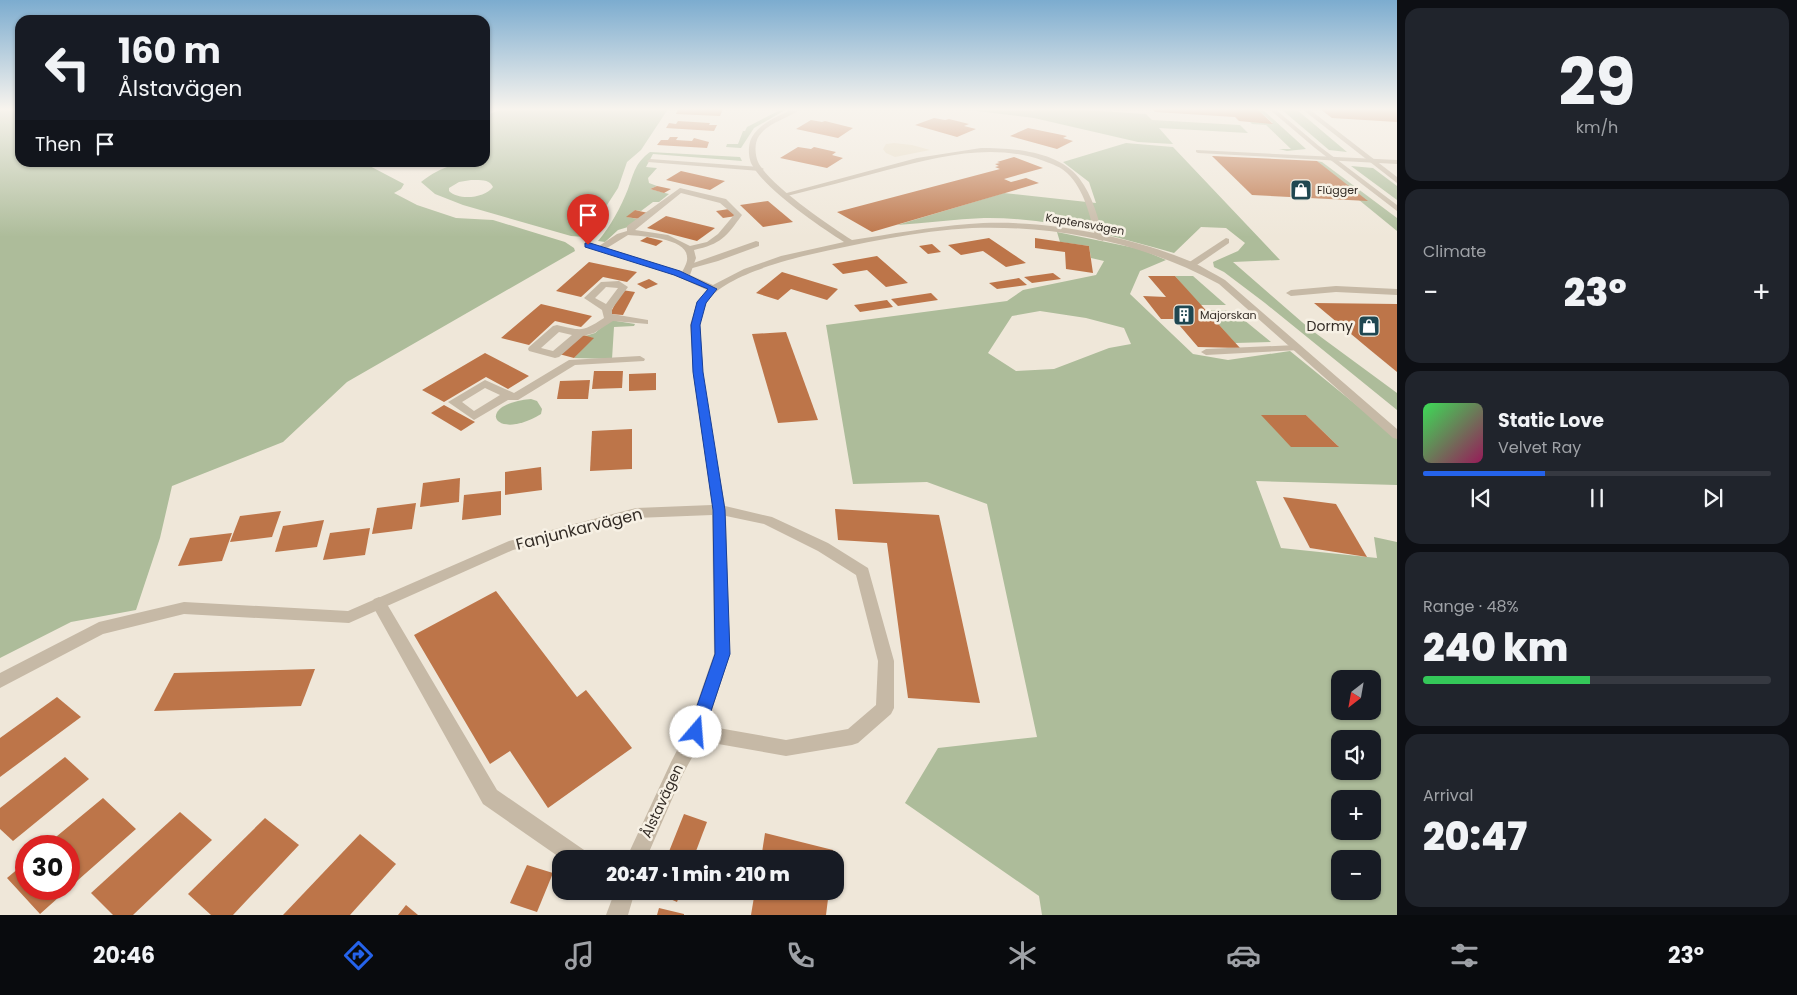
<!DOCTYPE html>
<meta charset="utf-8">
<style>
:root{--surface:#171b24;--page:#20242c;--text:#f1f3f6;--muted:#9ea1a6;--line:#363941;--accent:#2563eb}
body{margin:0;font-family:Poppins,sans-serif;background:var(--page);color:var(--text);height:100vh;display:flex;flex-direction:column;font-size:19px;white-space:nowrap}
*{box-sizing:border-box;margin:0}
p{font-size:16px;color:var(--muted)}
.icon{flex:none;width:28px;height:28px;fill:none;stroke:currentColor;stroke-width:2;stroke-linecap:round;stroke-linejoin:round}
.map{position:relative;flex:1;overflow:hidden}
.side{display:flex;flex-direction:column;gap:8px;padding:8px;background:#0d0f14;width:400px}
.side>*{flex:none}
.top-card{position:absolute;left:15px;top:15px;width:475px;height:152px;border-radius:15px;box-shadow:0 1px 4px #0004;background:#171b24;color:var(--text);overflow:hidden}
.needle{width:32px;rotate:211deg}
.tools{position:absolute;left:1331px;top:670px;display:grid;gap:10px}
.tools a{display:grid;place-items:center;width:50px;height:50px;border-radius:10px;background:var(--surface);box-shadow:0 1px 4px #0004;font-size:25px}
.speed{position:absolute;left:15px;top:835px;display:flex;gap:10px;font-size:25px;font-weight:700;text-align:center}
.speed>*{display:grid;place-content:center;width:65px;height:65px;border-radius:50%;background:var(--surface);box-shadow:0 1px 4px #0004;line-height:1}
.speed .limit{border:8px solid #d22;background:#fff;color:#111}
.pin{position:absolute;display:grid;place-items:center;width:42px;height:42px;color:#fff;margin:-51px -21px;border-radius:50% 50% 50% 0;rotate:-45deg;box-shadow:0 0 5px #0007}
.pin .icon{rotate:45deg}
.me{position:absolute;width:55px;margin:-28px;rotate:18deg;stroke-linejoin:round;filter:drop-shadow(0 0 4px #0008)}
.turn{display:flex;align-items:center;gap:18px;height:105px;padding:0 20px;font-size:22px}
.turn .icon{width:65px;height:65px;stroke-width:2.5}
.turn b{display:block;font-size:35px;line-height:42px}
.then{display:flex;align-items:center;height:48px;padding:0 20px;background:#0003;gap:10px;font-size:19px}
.big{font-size:38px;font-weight:800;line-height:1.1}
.side .widget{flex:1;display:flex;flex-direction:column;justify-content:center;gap:8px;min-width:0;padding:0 18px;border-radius:15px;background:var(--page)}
.side .dial{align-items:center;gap:0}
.dial b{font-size:65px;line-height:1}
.song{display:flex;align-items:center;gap:15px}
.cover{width:60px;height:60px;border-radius:8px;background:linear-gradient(135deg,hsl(130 70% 55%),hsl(330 70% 35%))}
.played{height:5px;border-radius:2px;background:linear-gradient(90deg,var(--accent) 35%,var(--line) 35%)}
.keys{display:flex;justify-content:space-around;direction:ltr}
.heat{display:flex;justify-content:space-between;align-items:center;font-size:28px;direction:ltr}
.charge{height:8px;border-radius:4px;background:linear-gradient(90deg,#34c759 48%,var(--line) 0)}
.trip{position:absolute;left:552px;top:850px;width:292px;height:50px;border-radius:15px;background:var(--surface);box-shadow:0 1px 4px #0004;font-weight:800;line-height:50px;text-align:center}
.menu{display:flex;height:80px;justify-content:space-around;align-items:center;background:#090b0e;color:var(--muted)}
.menu .icon{width:35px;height:35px}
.menu .active{color:var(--accent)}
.menu b{font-size:22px;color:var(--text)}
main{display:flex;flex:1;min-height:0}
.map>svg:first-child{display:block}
.green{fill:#adbc9a;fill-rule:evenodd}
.plaza{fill:#e6dac1}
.building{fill:#bd7549}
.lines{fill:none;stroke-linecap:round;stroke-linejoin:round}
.lane{fill:#c6b9a6;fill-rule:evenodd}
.street{fill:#c6b9a6;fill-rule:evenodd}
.route{fill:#2563eb;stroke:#184099}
.labels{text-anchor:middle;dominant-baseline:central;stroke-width:5;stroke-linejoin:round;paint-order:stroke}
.far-poi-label{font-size:11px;fill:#332c26;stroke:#f7f1e5;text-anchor:start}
.far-street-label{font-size:11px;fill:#332c26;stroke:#f7f1e5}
.poi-label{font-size:14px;fill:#332c26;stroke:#f7f1e5;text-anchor:end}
.street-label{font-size:14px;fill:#332c26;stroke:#f7f1e5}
.near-street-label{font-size:16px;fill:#332c26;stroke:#f7f1e5}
</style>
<main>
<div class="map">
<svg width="1397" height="915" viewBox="0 0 1397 915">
<rect width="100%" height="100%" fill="#efe7d9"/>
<!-- green -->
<g class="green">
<polygon points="0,109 20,109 20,162 364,163 404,184 401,189 394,193 417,205 456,218 493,220 565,242 574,248 575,251 347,382 283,442 172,486 160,538 136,610 71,622 0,658"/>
<path d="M496,109H668L641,150L627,162L618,188L589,233L584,237L571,236L463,205L435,194L421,182C443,165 459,162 485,162V116L499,110ZM471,180C479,180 490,179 493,187C485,198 459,201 449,191V188L459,182Z"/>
<polygon points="782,109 787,109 754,128 741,148 726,147 727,144 738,144 743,131 745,131 747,127"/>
<polygon points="960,109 1033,111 1033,109 1070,109 1146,114 1152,120 1240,125 1248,133 1159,128 1173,144 1138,142 1034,118"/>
<polygon points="1257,109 1262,109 1306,149 1287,151 1279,149 1291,149 1266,125 1252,124 1250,122 1273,123"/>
<polygon points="1281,109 1296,109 1347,152 1329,150"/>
<path d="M1126,143L1173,147L1280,260L1233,262L1310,329L1397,393V410L1265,303L1224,272L1214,267L1213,262L1238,251L1245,243L1226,228L1201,227L1174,253C1112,236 1049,217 984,218C955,219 926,223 897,225L1004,193L1096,203L1089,182L1063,162Z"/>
<path d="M650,152L740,157L742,161L653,154L646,167L657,168L648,178L649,183L657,186L650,189L669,194L659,202H653L641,211L635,210L627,217L638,219L628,227L618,230L605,242L598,241C610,227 621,207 628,189C634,173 635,163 650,152Z"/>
<polygon points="1317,161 1322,162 1397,218 1397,231 1359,200"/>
<polygon points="1351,166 1373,168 1397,186 1397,200"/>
<path d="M1057,232L1140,249L1166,260L1140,271L1130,294L1193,354L1228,360L1290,351L1397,438V485L1256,481L1281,548L1377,558L1374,537L1397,542V915H1042L1039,896L905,803L938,748L1037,737L987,504L927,482L853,484L826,325L1007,301L1023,290L1096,275L1104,261L1091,258L1089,246L1060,242ZM1040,311L1086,318L1124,328L1131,344L1109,348L1054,369L1016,371L988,353L1012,316ZM1262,415H1306L1338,446ZM1340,679H1372V711H1340ZM1340,739H1372V771H1340ZM1340,799H1372V831H1340ZM1340,859H1372V891H1340Z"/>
<polygon points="1175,276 1193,276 1226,305 1200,305"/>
<polygon points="1206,310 1233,311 1271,342 1235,343"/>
<polygon points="610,320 635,324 634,326 614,327 612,359 574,358 593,338 585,336 595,333"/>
<path d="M531,399L537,401L542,409L541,414C493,443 474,404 531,399Z"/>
</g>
<!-- plaza -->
<polygon class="plaza" points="894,143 912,145 930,150 895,157 886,153 883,149 886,144"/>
<!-- building -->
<g class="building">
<polygon points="678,109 723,109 720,116 676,114"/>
<polygon points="1152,109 1257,109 1273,124 1239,121 1235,117 1155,112"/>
<polygon points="1320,109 1397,109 1397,122 1332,118"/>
<polygon points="934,118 945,120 949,119 969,124 964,126 976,129 957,137 915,125"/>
<polygon points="811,120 822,122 825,121 853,128 838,138 796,129"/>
<polygon points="678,121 710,123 709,125 717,125 714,131 666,128 669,123 676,124"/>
<polygon points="1028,128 1067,136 1063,138 1073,141 1057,149 1010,136"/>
<polygon points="670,137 678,137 676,140 692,141 694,138 709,142 707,148 657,145 661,140 668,140"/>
<polygon points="798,147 811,149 814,147 836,152 832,155 843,158 827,168 780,158"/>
<polygon points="1212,156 1317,161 1368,201 1252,195"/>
<polygon points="1014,157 1043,168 1004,179 1011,182 1026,178 1039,183 872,232 837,212 1000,169 995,167 999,166 995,164 1000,163 997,162"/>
<polygon points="681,171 725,181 710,190 666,180"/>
<polygon points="657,186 671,189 664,193 650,189"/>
<polygon points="768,201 793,222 763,227 740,205"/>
<polygon points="729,209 736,216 723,218 716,211"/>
<polygon points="635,210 648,213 640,219 626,217"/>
<polygon points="666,216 715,228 697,241 647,228"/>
<polygon points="647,237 663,241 656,246 640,241"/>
<polygon points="989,238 1026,263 1006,267 983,251 961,255 948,245"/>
<polygon points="1035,238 1089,246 1093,273 1066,269 1065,252 1035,248"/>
<polygon points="932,244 941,252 928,254 919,246"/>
<polygon points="877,256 908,283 886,287 867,270 843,274 832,264"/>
<polygon points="589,262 637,272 627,282 603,277 581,297 556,291"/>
<polygon points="782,272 838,289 827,300 791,289 778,300 756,293"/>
<polygon points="1053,273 1061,279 1032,283 1024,277"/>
<polygon points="1148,276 1175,276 1240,348 1198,347 1174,319 1161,319 1143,296 1166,297"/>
<polygon points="1019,278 1027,285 997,289 989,283"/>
<polygon points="649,279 658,284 646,289 637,284"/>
<polygon points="622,290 635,292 623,315 610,314"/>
<polygon points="931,293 938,300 898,306 891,299"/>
<polygon points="887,300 893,307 860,312 854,305"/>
<polygon points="1314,303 1397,304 1397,372 1369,349"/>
<polygon points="541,304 592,316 581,327 555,321 529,345 501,338"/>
<polygon points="786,332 818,420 778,423 752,334"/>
<polygon points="580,334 594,338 574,358 559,354"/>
<polygon points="485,353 529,376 508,389 486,377 444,402 422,390"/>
<polygon points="594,371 623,371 622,388 592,389"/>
<polygon points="656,373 656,390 629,391 629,374"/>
<polygon points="590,380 588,399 557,399 560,381"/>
<polygon points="444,405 475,422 461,431 431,413"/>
<polygon points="1261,415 1306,415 1339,447 1291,447"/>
<polygon points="632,429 632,469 590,471 592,431"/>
<polygon points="541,467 542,490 505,495 505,472"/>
<polygon points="460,478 459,502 420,507 423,483"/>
<polygon points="501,491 501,515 462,520 464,495"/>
<polygon points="1283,497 1336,504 1367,557 1310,548"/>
<polygon points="416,503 412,529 372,534 377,508"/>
<polygon points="835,509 939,515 980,703 908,698 887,543 838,540"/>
<polygon points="281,511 272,537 230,542 240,516"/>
<polygon points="324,520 317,547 275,552 283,526"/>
<polygon points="370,528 365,555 323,560 330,533"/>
<polygon points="232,533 222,561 178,566 190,538"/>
<polygon points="496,591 577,697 586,690 632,748 548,808 510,751 490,764 414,635"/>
<polygon points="315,669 301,706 154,711 174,673"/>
<polygon points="57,697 81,717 0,777 0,738"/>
<polygon points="65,757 89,779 13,841 0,829 0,808"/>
<polygon points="103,798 136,829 69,888 69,846 45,846"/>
<polygon points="180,812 212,840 133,915 113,915 91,893"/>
<polygon points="684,814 707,822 693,859 666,859"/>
<polygon points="265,818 299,845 233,915 211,915 188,894"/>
<polygon points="765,833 833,850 832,859 761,859"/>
<polygon points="360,834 396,864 350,915 283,915"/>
<polygon points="26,862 26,889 68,889 40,914 7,878"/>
<polygon points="527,865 553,873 537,912 510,903"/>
<polygon points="652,891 681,891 677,902"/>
<polygon points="755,891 829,891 826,915 751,915"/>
<polygon points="406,905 418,915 398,915"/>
<polygon points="659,908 684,914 684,915 657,915"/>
</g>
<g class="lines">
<!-- lane -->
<g class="lane">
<path d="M981,148C1013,148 1058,151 1079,178C1093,196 1098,218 1104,239L1103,241L1096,239C1090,217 1085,190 1067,173C1061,167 1052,164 1044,161C992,142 938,157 887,170C853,179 820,188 787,196L783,194L917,158Z"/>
<polygon points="1196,150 1397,160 1397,164 1198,153 1196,152"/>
<polygon points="650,159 760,167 764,169 760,171 648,162 647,161"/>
<polygon points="1226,238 1229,239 1229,243 1194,267 1188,267 1188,263"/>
<polygon points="756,241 759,242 759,246 718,261 689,269 685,266"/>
<polygon points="1336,286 1397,289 1397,295 1336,292 1291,296 1286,293 1291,290"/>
<polygon points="1296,345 1300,346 1301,348 1300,350 1206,355 1201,352 1206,349"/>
<polygon points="379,597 384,599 497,790 587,852 590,859 562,859 483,804 371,603 374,599"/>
</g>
<!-- street -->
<g class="street">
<path d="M793,109H800C788,119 768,122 759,136C754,143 755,155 758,162C769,185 830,226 852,240C891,234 930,227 969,224C1038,218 1128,235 1192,262C1203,267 1214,274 1225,280L1397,429V439L1393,438L1219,284C1145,243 1056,225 972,228C917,231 861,243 808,255C782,261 721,278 707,302C704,308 700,320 700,327C700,385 716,449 725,506L772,517L828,543L868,568L894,661V708L891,714L858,743L852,745L786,756L701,741L683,774L646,859H626L671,762L688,729L714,654L712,515L636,518L513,550L349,623L184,614L103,634L0,688V673L99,622L184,602L348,611L509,541L636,508L712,505L693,372L690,325L697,302L707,290L674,275L584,245L588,242L599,246L617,234L627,231V226L680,188L726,199L742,215C726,237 721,244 694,250L696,258L690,275L713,285L744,269L781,256L844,242C819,226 764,189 751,163C748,155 748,144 752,137C761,122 779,116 793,109ZM681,193L720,203L734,215L718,234L707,242L690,246L668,235L635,230ZM628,235C642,236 687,238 687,257C688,262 684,268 682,272L607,248ZM726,516L764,524L818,551L856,575L878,661L876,705L848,729L786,740L707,726L730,654Z"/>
<polygon points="1269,109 1275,109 1319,146 1397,205 1397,211 1315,148"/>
<polygon points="1302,109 1309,109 1397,177 1397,183"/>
<path d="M619,281L628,287L612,309V314L648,320V324L613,321L594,333L583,336L559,357L555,358L529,351L528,349L529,347L553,326L557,325C583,331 582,332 604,318L602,310L584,298L601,282ZM606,287L618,288L606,304L595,298ZM559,332L572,335L553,351L541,348Z"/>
<path d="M640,356L645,359L644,361L575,365L518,400H508L474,420L448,402L485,380L514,393L569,360ZM485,388L500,395L474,411L462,402Z"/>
<polygon points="615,891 635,891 628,915 606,915"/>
</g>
</g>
<!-- sky -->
<linearGradient id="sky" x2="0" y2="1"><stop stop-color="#7caccf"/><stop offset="0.46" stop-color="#f8f4ee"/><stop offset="1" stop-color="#f8f4ee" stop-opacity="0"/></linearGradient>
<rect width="1397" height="237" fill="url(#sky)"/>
<!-- route -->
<polygon class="route" points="585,243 590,243 680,271 717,289 706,303 700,325 703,372 725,510 730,654 704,732 702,737 696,740 691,737 688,732 715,654 713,510 693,372 691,325 697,302 708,289 674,275 585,247"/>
<!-- icons -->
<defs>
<g id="shop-square" transform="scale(1.125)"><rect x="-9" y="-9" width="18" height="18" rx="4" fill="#1f4751" stroke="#f7f1e5"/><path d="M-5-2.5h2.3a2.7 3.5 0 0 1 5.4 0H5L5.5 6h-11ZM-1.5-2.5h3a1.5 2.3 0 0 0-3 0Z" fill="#fff"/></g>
<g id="building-square" transform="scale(1.125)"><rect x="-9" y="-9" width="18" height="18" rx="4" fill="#1f4751" stroke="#f7f1e5"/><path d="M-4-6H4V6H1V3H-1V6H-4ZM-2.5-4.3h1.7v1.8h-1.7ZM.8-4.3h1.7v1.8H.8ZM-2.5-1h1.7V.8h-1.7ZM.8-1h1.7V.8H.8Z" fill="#fff"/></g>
</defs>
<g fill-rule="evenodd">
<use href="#shop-square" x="1301" y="190"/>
<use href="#building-square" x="1184" y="315"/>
<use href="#shop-square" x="1369" y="326"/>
</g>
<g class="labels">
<!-- far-poi labels -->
<g class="far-poi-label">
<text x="1317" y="190">Flügger</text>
<text x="1200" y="315">Majorskan</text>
</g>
<!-- far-street labels -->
<g class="far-street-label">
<text transform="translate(1085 224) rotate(10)">Kaptensvägen</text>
</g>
<!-- poi labels -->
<g class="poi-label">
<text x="1353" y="326">Dormy</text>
</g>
<!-- street labels -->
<g class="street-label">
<text transform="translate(662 801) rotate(-65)">Ålstavägen</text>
</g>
<!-- near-street labels -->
<g class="near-street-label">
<text transform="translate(579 529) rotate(-14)">Fanjunkarvägen</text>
</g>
</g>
</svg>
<div class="tools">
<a><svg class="needle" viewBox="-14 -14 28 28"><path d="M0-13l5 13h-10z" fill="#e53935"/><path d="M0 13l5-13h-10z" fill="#9ea1a6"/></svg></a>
<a><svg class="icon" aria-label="sound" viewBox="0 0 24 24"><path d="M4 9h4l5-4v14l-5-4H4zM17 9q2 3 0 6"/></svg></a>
<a>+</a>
<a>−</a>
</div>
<div class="speed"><div class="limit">30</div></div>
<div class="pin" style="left:588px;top:245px;background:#d93025"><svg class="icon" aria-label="arrive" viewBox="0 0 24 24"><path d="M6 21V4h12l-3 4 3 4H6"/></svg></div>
<svg class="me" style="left:696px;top:732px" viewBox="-20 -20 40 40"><circle r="19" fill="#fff"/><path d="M0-13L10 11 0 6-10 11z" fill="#2563eb"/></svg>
<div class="trip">20:47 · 1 min · 210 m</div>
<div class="top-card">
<div class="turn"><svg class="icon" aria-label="left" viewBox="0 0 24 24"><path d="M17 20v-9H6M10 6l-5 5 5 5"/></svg><div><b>160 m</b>Ålstavägen</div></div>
<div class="then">Then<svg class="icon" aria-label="arrive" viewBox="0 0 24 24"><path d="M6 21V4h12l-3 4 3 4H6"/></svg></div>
</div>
</div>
<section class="side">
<div class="widget dial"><b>29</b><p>km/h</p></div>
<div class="widget"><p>Climate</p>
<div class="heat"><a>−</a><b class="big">23°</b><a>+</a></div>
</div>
<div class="widget">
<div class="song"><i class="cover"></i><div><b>Static Love</b><p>Velvet Ray</p></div></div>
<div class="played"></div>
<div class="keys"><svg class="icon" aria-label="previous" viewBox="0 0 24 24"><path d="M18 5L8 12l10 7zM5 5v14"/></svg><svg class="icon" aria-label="pause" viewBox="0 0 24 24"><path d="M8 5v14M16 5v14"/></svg><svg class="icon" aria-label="next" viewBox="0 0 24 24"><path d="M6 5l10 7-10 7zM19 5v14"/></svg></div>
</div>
<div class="widget"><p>Range · 48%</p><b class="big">240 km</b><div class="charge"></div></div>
<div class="widget"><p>Arrival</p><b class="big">20:47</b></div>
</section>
</main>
<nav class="menu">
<b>20:46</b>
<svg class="icon active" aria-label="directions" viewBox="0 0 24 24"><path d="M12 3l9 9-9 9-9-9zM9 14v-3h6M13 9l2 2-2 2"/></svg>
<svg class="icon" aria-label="music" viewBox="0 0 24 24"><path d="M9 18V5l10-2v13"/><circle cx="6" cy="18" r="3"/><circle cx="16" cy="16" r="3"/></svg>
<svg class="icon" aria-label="phone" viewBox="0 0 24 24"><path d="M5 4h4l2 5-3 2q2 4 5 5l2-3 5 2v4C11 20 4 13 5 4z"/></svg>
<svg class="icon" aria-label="climate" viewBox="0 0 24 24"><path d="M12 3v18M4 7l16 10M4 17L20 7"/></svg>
<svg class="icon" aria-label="car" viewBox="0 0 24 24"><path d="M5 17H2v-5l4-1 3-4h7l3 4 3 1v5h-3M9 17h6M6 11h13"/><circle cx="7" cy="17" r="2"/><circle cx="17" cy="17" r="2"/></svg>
<svg class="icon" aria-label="filters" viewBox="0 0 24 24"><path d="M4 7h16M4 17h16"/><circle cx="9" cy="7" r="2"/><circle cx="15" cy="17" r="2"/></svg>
<b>23°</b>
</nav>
